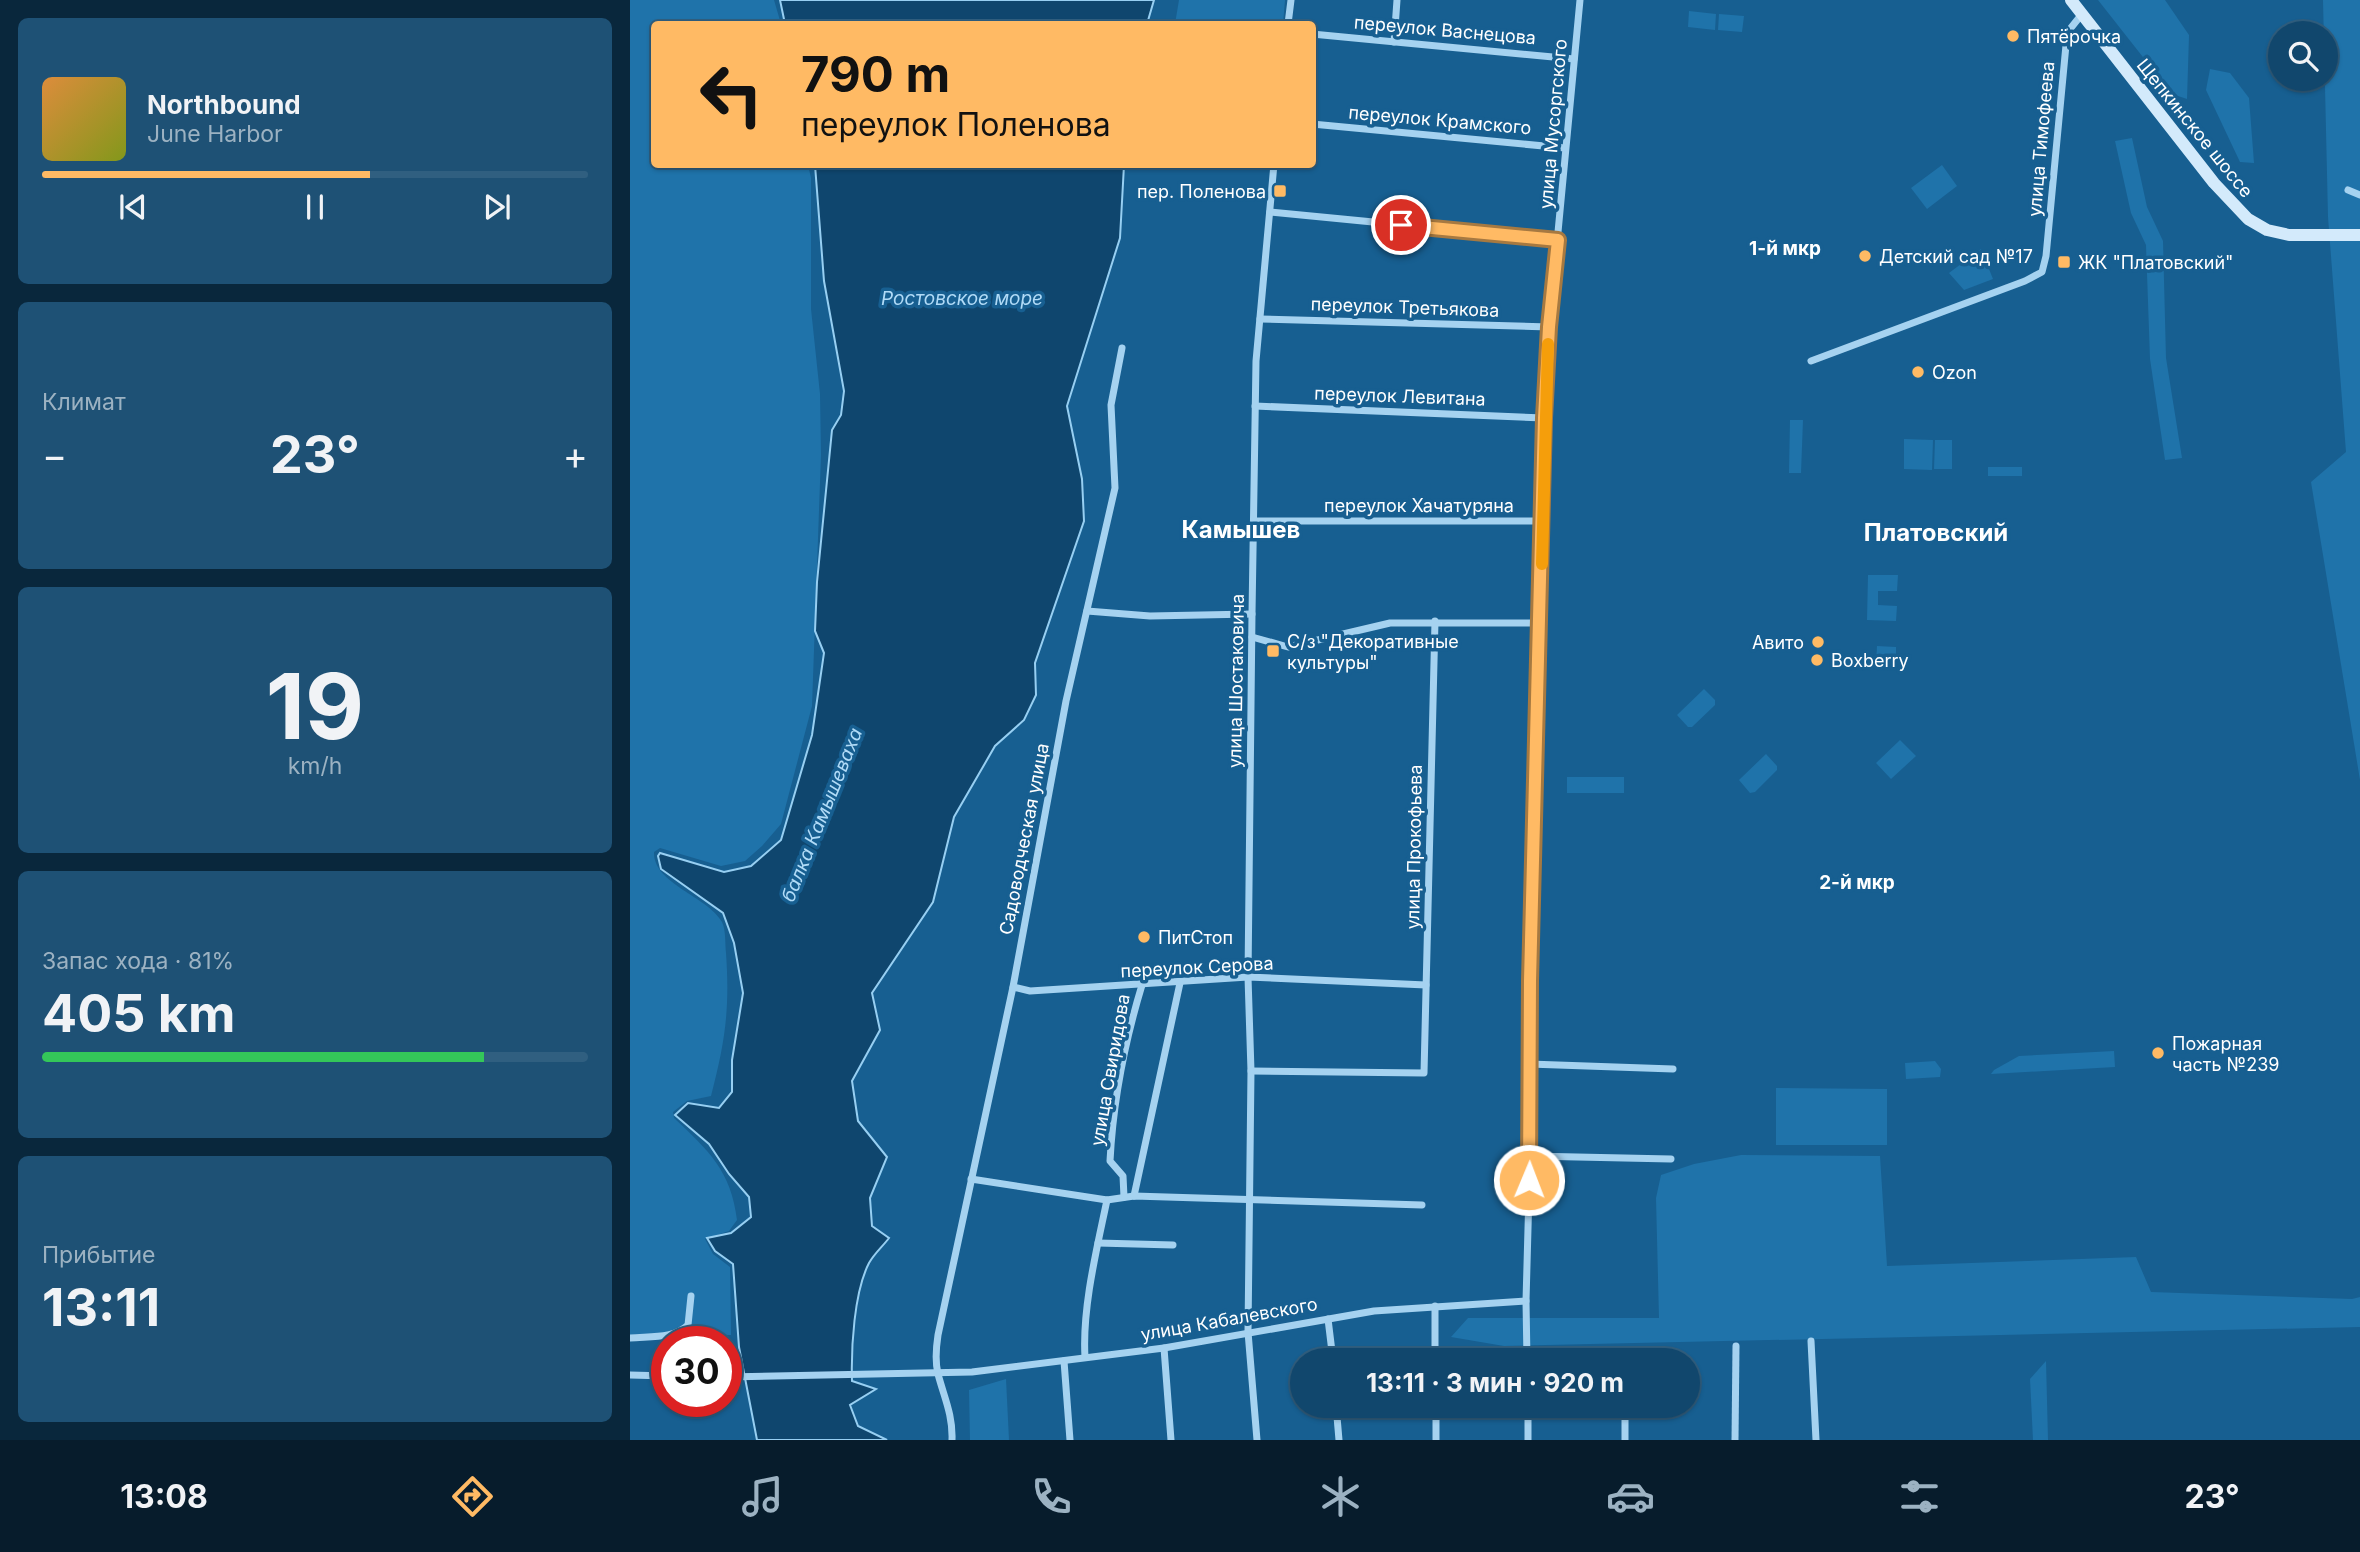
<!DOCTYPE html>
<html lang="ru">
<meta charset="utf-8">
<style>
:root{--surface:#11476d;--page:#1e5175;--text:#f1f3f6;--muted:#9cb2c2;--line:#305f80;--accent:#ffba64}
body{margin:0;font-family:Inter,sans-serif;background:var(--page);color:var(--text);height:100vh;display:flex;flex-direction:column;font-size:26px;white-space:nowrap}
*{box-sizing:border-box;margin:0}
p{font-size:23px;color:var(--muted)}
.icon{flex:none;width:38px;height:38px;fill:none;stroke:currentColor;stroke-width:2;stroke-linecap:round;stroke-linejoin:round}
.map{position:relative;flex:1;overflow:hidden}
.sheet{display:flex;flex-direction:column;gap:18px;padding:18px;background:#09273c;width:630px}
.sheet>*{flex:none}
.top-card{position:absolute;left:21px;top:21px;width:665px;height:147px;border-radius:7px;box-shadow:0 2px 5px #0004,0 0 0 2px var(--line);background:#ffba64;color:#111;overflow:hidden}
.tools{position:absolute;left:1638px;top:21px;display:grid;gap:14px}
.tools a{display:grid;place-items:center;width:70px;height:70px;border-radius:50%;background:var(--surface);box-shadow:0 2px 5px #0004,0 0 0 2px var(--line);font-size:35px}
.speed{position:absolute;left:21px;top:1326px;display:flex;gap:14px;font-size:35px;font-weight:700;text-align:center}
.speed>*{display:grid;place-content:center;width:91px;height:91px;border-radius:50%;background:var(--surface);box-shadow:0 2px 5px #0004,0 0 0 2px var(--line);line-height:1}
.speed .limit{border:10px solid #d22;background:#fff;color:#111}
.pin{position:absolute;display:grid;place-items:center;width:60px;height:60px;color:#fff;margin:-30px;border:4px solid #fff;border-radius:50%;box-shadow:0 2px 7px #0007}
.me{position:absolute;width:77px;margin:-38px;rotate:1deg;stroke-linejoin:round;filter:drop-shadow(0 0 5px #0008)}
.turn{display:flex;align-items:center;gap:24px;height:147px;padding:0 35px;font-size:32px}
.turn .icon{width:91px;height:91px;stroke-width:2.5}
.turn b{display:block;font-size:49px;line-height:60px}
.big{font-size:52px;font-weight:700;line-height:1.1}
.sheet .widget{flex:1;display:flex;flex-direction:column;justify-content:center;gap:10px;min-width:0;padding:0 24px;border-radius:10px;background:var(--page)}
.sheet .dial{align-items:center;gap:0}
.dial b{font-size:91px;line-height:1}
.song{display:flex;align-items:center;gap:21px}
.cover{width:84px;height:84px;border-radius:10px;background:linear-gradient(135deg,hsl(30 70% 55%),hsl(70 70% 35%))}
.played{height:7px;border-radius:4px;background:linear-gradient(90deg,var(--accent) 60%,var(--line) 60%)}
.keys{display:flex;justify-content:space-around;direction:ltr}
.heat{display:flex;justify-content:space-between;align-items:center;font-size:38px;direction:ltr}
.charge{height:10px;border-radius:5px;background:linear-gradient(90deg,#34c759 81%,var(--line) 0)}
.trip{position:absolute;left:660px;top:1348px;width:410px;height:70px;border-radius:35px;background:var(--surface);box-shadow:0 2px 5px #0004,0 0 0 2px var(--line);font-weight:700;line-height:70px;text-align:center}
.tabs{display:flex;height:112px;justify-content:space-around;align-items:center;background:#071c2c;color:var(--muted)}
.tabs .icon{width:49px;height:49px}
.tabs .on{color:var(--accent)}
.tabs b{font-size:32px;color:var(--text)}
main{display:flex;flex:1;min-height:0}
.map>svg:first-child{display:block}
.green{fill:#1f73aa}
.water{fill:#0f466e;stroke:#97cff2;stroke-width:2}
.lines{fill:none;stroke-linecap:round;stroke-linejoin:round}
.street{stroke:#a5d2f0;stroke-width:7}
.secondary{stroke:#d3eafb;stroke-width:12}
.route-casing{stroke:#a67941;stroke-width:18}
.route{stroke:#ffba64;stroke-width:12}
.slow{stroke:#f59e0b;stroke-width:12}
.poi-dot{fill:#ffba64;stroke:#175f91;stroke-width:2.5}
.labels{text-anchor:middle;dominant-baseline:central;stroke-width:7;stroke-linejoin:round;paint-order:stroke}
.street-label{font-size:18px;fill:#fff;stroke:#175f91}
.poi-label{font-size:18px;fill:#fff;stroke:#175f91;text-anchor:start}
.neighbourhood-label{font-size:19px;font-weight:bold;fill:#fff;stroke:#175f91}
.water-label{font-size:19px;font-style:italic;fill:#b1dbf7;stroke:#175f91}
.district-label{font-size:24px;font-weight:bold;fill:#fff;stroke:#175f91}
</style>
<main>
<section class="sheet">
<div class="widget">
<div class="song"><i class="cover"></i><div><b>Northbound</b><p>June Harbor</p></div></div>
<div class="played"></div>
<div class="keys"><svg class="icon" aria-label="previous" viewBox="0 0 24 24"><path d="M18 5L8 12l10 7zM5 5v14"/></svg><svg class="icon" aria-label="pause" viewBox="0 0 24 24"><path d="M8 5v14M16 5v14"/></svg><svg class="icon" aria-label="next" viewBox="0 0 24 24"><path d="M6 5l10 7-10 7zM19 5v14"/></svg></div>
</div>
<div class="widget"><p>Климат</p>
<div class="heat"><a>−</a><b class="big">23°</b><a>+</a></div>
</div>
<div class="widget dial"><b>19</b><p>km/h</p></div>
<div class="widget"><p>Запас хода · 81%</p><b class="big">405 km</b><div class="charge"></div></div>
<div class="widget"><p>Прибытие</p><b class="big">13:11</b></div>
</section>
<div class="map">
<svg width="1730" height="1440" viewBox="0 0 1730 1440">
<rect width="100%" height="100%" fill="#175f91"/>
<!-- green -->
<g class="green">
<path d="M0,0H144L151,24H24V164L178,165L181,178V309L190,394L191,455L182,706L151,824L132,846L115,861L91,866L30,848L24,852C23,884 77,896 92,922C96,930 95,944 96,953C100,1010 95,1042 81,1096L57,1101L43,1112L44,1118C79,1151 101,1171 107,1220L99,1231L75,1239L83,1254L100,1267L101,1335L0,1340Z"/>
<polygon points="549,0 655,0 653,24 545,24"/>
<polygon points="1468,0 1535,0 1559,35 1557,99 1542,94"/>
<polygon points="1693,0 1730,0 1730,780 1681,482 1716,452 1698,217"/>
<polygon points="1059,11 1086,14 1085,30 1058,27"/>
<polygon points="1089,14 1114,16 1112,32 1088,30"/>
<polygon points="1580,69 1600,73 1619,98 1624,163 1610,162 1576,90"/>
<polygon points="1502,138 1517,207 1533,241 1536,358 1552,458 1535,460 1520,359 1516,245 1501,213 1485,141"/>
<polygon points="1312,165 1327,186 1297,209 1281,188"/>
<polygon points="1351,249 1363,279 1334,290 1319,273"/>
<polygon points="1160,420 1173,420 1171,473 1159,473"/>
<polygon points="1274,439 1303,440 1302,470 1274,469"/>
<polygon points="1305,440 1322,440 1322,469 1304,469"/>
<rect x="1358" y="467" width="34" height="9"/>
<polygon points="1238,575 1268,575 1267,591 1248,591 1248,605 1267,606 1266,621 1237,620"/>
<polygon points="1247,646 1266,647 1266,660 1260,665 1246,665"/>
<polygon points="1074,689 1085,700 1085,705 1062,727 1058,727 1047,715"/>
<polygon points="1270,740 1286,756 1261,779 1246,763"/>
<polygon points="1136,754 1147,766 1147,770 1125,792 1120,793 1109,780"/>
<rect x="937" y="777" width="57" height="16"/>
<polygon points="1484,1051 1485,1067 1361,1074 1364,1070 1389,1056"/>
<polygon points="1305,1061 1311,1069 1310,1077 1276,1079 1275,1063"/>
<polygon points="1146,1088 1257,1089 1257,1145 1146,1145"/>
<polygon points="1111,1155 1250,1156 1257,1266 1506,1257 1521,1292 1722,1299 1730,1297 1730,1327 874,1346 821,1337 838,1318 1029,1318 1026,1198 1031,1175 1064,1164"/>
<polygon points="1416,1361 1418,1440 1403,1440 1400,1379"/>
<polygon points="376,1379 379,1440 340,1440 339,1390"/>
</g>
<!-- water -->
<g class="water">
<polygon points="150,0 524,0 517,24 155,24"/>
<path d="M185,165H494L490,238L437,406L452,479L454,521L405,663L406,695L394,720L365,746L324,817L303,902L242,993L250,1030L222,1081L228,1121L257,1157L240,1198L242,1226L259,1238C253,1246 244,1254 239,1263C224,1292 221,1348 222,1381L246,1389L220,1405L228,1426L257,1440H127L109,1347L103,1264L85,1251L77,1238L101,1233L121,1217L119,1197L99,1174L79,1144L45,1115L58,1103L89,1108L102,1092V1060L113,993L104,943L93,913L31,869L28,856L30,853L94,872L121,866L151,840L182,735L194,653L185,631L187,582L202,430L211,415L214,391L194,281Z"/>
</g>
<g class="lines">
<!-- street -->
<g class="street">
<polyline points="658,24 661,0"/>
<polyline points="682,34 944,59"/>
<polyline points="764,42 767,0"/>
<polyline points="682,124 935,148"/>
<polyline points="1718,190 1730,195"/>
<polyline points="640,212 928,240"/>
<polyline points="630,319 919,327"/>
<polyline points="1181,361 1395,281 1412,272 1416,256 1436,45 1440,29 1452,14"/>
<polyline points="625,406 914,418"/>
<polyline points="624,521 913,521"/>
<polyline points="457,611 520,616 622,614"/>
<polyline points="622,637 658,647 760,623 910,623"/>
<polyline points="383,987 400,991 618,977 796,985"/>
<polyline points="899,1064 1043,1069"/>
<polyline points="621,1071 794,1073 805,621"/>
<polyline points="900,1156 1041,1159"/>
<polyline points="341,1179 477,1200 504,1196 792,1205"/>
<polyline points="504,1196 550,983"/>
<path d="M494,1197L493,1176L480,1161C483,1102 495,1041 512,985"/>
<polyline points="468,1243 543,1245"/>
<polyline points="805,1306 805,1360"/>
<polyline points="698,1319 703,1360"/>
<path d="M0,1338C19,1336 44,1339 58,1325L61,1296"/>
<polyline points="1181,1341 1186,1440"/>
<polyline points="534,1348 541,1440"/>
<polyline points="994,1352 994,1360"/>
<path d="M455,1357C452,1308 467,1248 477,1200"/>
<polyline points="897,1360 896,1301 900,1156 900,981 914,418 919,327 950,0"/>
<polyline points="434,1361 440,1440"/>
<polyline points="0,1375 37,1376"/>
<polyline points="96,1377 342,1372 534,1348 744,1311 896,1301"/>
<polyline points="706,1405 709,1440"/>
<polyline points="806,1405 806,1440"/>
<polyline points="898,1405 898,1440"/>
<polyline points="995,1405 995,1440"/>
<path d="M322,1440C323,1415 314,1397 308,1374C305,1362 306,1348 308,1335L383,987L436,701L485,488L481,405L492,348"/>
<polyline points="627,1440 618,1332 621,1071 618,977 622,614 626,361 644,164"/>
<polyline points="1105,1440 1106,1346"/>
</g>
<!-- secondary -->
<polyline class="secondary" points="1441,0 1584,183 1618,219 1637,230 1659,235 1730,235"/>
</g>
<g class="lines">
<!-- route casing -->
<g class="route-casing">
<polyline id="route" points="771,225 928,240 919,327 914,418 900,981 899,1180"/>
</g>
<!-- route -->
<use href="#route" class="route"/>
<!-- slow -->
<polyline class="slow" points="912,564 918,344"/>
</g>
<!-- markers -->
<g class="poi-dot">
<circle cx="1383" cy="36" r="7"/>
<rect x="643" y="184" width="14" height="14" rx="3.5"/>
<circle cx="1235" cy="256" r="7"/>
<rect x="1427" y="255" width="14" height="14" rx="3.5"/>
<circle cx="1288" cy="372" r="7"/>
<circle cx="1188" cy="642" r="7"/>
<rect x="636" y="644" width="14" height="14" rx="3.5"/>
<circle cx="1187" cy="660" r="7"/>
<circle cx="514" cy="937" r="7"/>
<circle cx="1528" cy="1053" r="7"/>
</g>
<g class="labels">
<!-- street labels -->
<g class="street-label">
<text transform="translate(815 30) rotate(5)">переулок Васнецова</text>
<text transform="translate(810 120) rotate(5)">переулок Крамского</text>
<text transform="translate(923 124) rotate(-85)">улица Мусоргского</text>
<text transform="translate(1565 128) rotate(51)">Щепкинское шоссе</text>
<text transform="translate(1411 139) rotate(-85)">улица Тимофеева</text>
<text transform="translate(775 307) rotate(2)">переулок Третьякова</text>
<text transform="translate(770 396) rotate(2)">переулок Левитана</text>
<text x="789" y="505">переулок Хачатуряна</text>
<text transform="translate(606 681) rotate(-89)">улица Шостаковича</text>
<text transform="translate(394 839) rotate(-79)">Садоводческая улица</text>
<text transform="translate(784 847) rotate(-89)">улица Прокофьева</text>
<text transform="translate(567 967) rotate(-3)">переулок Серова</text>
<text transform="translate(480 1070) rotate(-80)">улица Свиридова</text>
<text transform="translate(599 1319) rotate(-10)">улица Кабалевского</text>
</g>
<!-- poi labels -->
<g class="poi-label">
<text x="1397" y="36">Пятёрочка</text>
<text x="636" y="191" text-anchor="end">пер. Поленова</text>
<text x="1249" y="256">Детский сад №17</text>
<text x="1448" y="262">ЖК "Платовский"</text>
<text x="1302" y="372">Ozon</text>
<text x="657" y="641">С/з "Декоративные<tspan x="657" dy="21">культуры"</tspan></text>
<text x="1174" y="642" text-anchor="end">Авито</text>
<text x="1201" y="660">Boxberry</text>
<text x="528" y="937">ПитСтоп</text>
<text x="1542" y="1043">Пожарная<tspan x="1542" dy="21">часть №239</tspan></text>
</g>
<!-- neighbourhood labels -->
<g class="neighbourhood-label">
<text x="1155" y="248">1-й мкр</text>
<text x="1227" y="882">2-й мкр</text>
</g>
<!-- water labels -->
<g class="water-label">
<text x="332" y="298">Ростовское море</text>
<text transform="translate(192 815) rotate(-68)">балка Камышеваха</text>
</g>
<!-- district labels -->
<g class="district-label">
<text x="611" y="529">Камышев</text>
<text x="1306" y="532">Платовский</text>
</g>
</g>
</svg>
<div class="tools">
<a><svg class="icon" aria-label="search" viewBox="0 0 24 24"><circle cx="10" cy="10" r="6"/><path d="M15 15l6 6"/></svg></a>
</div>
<div class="speed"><div class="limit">30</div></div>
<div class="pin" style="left:771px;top:225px;background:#d93025"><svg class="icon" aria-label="arrive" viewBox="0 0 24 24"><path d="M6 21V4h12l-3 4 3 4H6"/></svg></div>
<svg class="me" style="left:899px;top:1180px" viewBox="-20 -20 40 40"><circle r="17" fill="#ffba64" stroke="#fff" stroke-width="3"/><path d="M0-11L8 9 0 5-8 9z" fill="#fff"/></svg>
<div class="trip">13:11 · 3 мин · 920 m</div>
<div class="top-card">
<div class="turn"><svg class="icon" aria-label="left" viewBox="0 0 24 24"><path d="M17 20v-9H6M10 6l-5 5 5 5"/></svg><div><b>790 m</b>переулок Поленова</div></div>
</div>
</div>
</main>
<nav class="tabs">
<b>13:08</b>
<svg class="icon on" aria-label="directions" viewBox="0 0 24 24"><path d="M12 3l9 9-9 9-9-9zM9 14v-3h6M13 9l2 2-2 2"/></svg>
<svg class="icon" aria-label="music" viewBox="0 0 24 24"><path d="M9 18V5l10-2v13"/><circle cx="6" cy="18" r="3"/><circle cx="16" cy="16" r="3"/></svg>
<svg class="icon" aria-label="phone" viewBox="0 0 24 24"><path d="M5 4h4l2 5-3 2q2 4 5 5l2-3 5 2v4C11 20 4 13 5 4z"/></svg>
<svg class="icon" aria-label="climate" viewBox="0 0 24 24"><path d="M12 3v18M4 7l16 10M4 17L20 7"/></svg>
<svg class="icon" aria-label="car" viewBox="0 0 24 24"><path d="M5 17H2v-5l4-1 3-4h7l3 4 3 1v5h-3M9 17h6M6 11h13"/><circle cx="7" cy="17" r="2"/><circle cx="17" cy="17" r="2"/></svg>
<svg class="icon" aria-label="filters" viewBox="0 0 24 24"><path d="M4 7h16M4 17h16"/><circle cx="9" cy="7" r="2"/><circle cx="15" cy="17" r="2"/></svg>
<b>23°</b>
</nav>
